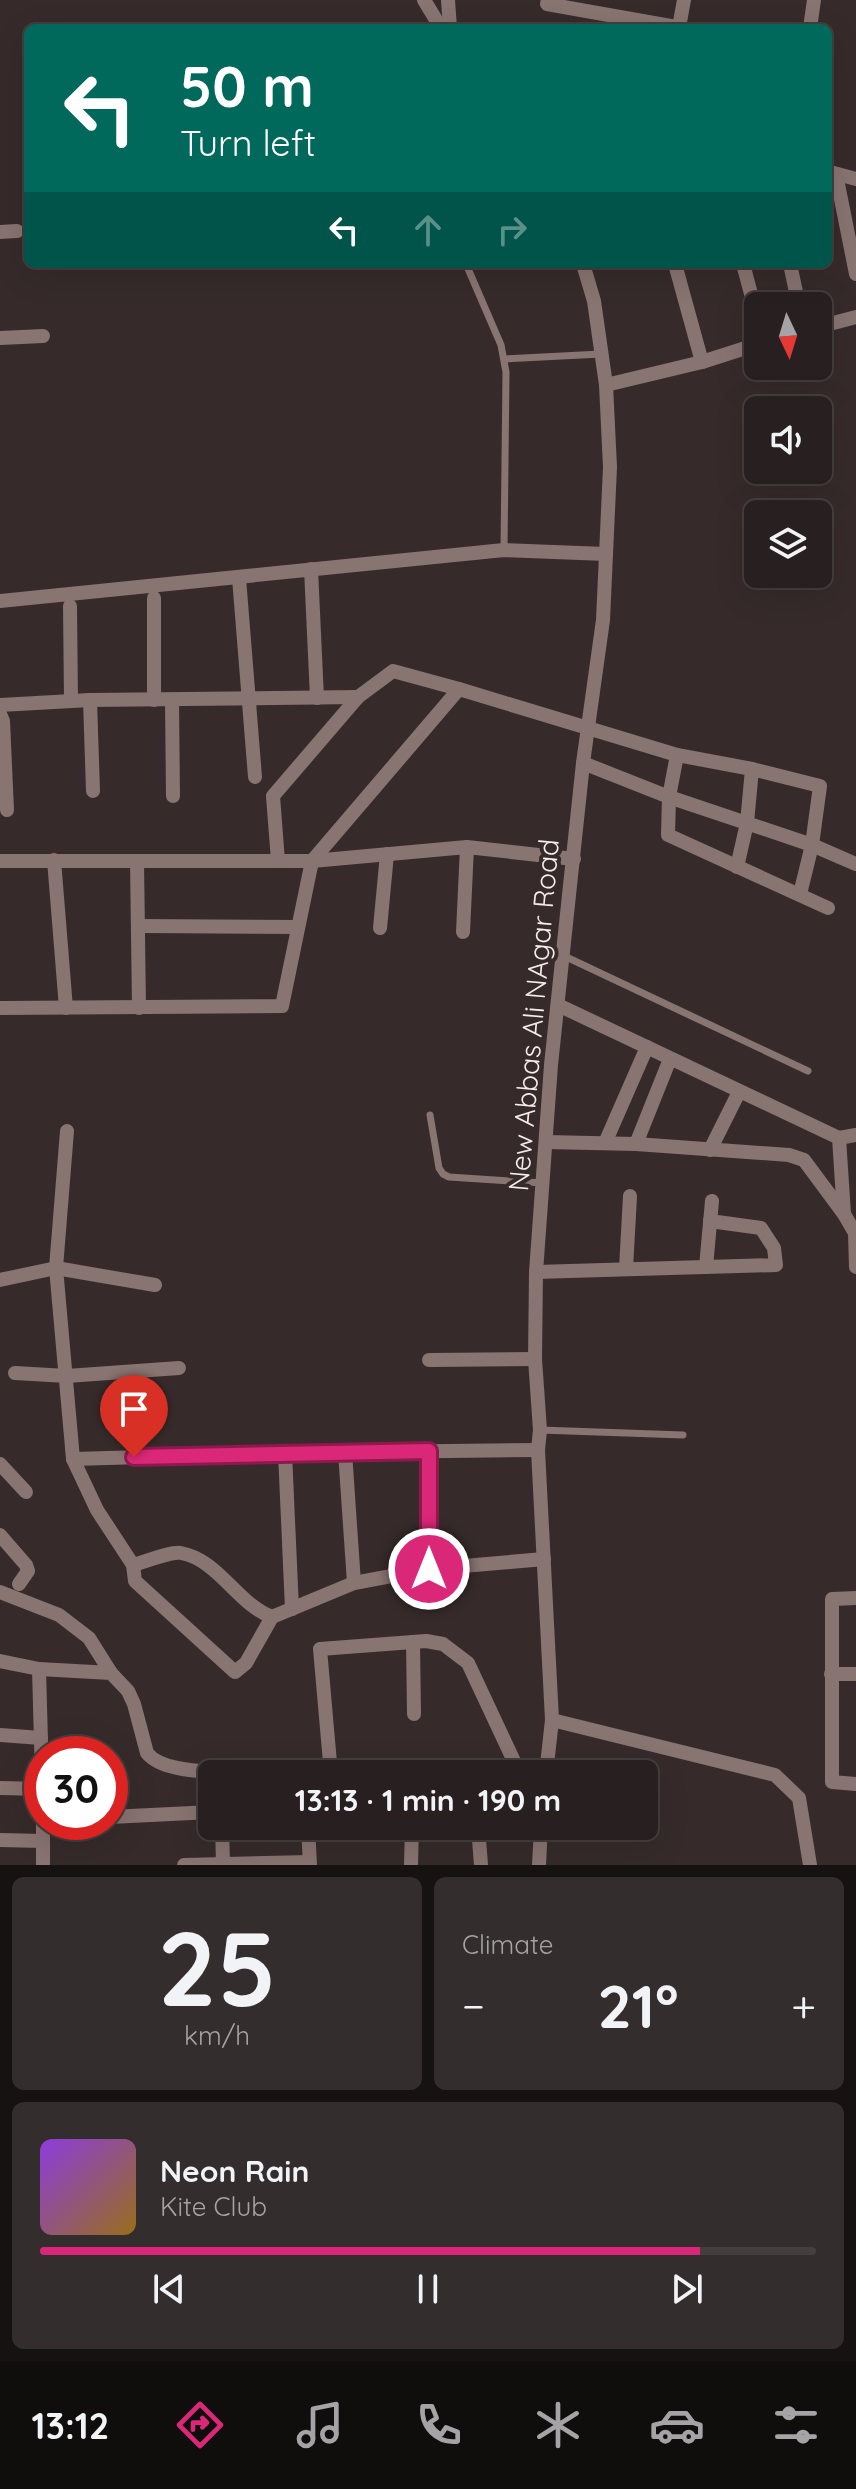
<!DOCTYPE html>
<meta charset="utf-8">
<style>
:root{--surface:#282020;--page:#342d2d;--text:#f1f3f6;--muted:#a5a3a5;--line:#443e3e;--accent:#db2777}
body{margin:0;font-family:Quicksand,sans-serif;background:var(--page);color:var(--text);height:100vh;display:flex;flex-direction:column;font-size:30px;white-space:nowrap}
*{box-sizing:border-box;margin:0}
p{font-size:26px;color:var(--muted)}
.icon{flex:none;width:44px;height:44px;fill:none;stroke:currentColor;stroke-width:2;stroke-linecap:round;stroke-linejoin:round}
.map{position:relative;height:1865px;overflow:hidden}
.side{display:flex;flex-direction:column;gap:12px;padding:12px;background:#161212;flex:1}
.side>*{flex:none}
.banner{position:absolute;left:24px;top:24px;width:808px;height:244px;border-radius:12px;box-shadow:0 8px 32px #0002,0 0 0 2px var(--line);background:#00695c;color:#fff;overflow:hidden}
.needle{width:52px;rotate:176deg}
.buttons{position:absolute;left:744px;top:292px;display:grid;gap:16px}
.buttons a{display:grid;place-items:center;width:88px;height:88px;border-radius:12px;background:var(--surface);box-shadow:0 8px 32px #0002,0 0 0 2px var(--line);font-size:40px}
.speed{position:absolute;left:24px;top:1736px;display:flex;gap:16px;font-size:40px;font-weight:700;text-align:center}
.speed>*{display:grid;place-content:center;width:104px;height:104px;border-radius:50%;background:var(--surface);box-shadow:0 8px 32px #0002,0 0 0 2px var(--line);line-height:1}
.speed .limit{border:12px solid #d22;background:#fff;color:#111}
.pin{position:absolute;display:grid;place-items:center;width:68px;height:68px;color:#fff;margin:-82px -34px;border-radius:50% 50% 50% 0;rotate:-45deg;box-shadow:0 0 8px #0007}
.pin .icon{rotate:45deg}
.me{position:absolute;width:88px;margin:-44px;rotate:0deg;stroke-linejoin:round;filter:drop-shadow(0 0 6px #0008)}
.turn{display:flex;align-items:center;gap:28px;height:168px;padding:0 24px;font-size:36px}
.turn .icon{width:104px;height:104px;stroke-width:2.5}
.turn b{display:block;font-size:56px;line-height:68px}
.lanes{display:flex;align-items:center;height:76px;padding:0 24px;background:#0003;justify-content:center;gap:40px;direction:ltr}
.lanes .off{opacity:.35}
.big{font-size:60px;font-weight:700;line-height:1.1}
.side .widget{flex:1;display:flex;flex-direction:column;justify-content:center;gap:12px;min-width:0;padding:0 28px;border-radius:12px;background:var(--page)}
.side .dial{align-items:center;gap:0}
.dial b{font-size:104px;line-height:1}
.song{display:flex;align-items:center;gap:24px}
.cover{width:96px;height:96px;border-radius:12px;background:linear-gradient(135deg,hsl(270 70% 55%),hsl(40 70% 35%))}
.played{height:8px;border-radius:4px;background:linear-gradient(90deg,var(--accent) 85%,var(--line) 85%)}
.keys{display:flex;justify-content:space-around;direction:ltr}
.heat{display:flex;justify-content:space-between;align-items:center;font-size:44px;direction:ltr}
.side .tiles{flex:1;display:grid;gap:12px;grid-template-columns:1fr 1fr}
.widget:last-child{grid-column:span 2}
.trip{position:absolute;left:198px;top:1760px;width:460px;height:80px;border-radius:12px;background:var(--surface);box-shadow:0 8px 32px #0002,0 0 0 2px var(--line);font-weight:700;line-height:80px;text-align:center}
.tab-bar{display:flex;height:128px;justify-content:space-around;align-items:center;background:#100d0d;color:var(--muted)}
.tab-bar .icon{width:56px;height:56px}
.tab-bar .selected{color:var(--accent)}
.tab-bar b{font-size:36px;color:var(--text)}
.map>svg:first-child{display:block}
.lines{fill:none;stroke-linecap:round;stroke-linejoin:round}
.lane{stroke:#887471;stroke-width:7}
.street{stroke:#887471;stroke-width:14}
.route-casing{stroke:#8e194d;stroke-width:20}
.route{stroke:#db2777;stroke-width:14}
.labels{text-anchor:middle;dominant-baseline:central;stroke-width:8;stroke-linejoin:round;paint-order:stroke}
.street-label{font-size:28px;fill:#f6eeed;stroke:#362b2a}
</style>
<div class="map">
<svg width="856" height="1865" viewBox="0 0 856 1865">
<rect width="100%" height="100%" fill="#362b2a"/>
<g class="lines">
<!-- lane -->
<g class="lane">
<polyline points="466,264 501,345 506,372 504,550"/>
<polyline points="504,359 601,354"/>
<polyline points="562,955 808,1071"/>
<polyline points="430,1115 439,1168 443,1174 449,1177 543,1183"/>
<polyline points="540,1430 683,1435"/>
</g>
<!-- street -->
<g class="street">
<polyline points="424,0 441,28"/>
<polyline points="448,0 450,28"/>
<polyline points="548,0 547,4 682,28"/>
<polyline points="679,27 684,0"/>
<polyline points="810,28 814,0"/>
<polyline points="830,172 856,179"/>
<polyline points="836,174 856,274"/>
<polyline points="0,232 17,231"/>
<polyline points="675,264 702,362"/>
<polyline points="743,264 758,320"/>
<polyline points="790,264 799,306"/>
<polyline points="818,327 856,317"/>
<polyline points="0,338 43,336"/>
<polyline points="606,385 702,362 758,344"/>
<polyline points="311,569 317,698"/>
<polyline points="239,578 255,777"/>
<polyline points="154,598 154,700"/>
<polyline points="0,601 504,550 606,554"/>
<polyline points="70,606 71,700"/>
<polyline points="90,700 93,791"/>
<polyline points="172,700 173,796"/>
<polyline points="0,705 90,700 358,697"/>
<polyline points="0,714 3,721 7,810"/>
<polyline points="677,755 669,797 668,835 828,908"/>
<polyline points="583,763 669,797 812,845 856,864"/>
<polyline points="54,860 66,1008"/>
<polyline points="0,861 312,861 467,847 574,859"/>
<polyline points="137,861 139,1008"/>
<polyline points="278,861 273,796 358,697 393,671 459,689 677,755 752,769 820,786 812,845 800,894"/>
<polyline points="737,867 747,823 752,769"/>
<polyline points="138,926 297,927"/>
<polyline points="380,928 387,854"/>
<polyline points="463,932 467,847"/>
<polyline points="558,1005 839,1138 844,1214 855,1233 856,1267"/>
<polyline points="0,1008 282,1006 312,861 459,689"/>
<polyline points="67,1131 56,1268 73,1459 97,1510 133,1565 135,1581 235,1672 246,1663 272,1617 354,1583 429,1569 544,1559"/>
<polyline points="839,1138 856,1135"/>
<polyline points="546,1142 636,1144 789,1155 804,1160 844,1214"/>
<polyline points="605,1143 647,1047"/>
<polyline points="636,1144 670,1059"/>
<polyline points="710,1150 739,1092"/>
<polyline points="706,1267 712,1201"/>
<polyline points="626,1269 630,1196"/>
<polyline points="536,1272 776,1265 774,1248 761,1228 710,1221"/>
<polyline points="0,1280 56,1268 155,1285"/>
<polyline points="429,1360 535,1359"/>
<polyline points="15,1373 67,1376 179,1368"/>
<polyline points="429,1451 429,1569"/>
<polyline points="345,1452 354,1583"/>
<polyline points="285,1453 292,1609"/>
<polyline points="73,1459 285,1453 538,1450"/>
<polyline points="0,1464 26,1492"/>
<polyline points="0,1535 26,1565 28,1571 19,1584"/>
<path d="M133,1565C145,1562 171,1551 181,1553C219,1560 237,1604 272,1617"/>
<polyline points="0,1592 59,1615 89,1638 111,1673"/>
<polyline points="856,1598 832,1599 832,1782 856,1784"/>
<polyline points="413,1642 414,1714"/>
<path d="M0,1661L39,1669L111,1673L128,1691L134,1704L147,1753C162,1772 207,1771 230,1774"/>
<polyline points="39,1669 42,1778"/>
<polyline points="831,1674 856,1674"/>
<polyline points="552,1720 775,1775 799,1798 810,1865"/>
<polyline points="0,1735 41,1738"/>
<polyline points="331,1774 320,1649 426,1641 443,1644 468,1663 520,1774"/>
<polyline points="423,1774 516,1766"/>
<polyline points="546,1774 552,1720 538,1450 540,1430 535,1359 536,1272 551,1065 583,763 603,620 610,467 606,385 594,301 583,264"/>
<polyline points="0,1788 42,1789"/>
<polyline points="110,1817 212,1812"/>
<polyline points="43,1822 43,1865"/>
<polyline points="222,1826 223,1864"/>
<polyline points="308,1826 310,1865"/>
<polyline points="478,1826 481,1865"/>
<polyline points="0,1840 43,1841"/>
<polyline points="184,1865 309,1862"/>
<polyline points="411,1865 412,1826"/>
<polyline points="539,1865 541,1826"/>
</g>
</g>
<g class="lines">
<!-- route casing -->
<g class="route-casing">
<polyline id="route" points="134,1457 429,1451 429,1569"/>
</g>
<!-- route -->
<use href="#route" class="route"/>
</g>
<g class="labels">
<!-- street labels -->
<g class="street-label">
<text transform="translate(533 1015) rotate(-85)">New Abbas Ali NAgar Road</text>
</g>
</g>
</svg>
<div class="buttons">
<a><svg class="needle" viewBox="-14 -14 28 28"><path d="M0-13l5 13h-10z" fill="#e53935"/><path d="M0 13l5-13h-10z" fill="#a5a3a5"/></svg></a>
<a><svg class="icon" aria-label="sound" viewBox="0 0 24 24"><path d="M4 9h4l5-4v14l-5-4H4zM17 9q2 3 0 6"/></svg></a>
<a><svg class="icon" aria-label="layers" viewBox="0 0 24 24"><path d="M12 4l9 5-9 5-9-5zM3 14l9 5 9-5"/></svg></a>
</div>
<div class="speed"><div class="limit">30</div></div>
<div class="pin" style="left:134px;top:1457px;background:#d93025"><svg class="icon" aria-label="arrive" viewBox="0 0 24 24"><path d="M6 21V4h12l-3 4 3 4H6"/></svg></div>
<svg class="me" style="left:429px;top:1569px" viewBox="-20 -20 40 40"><circle r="17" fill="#db2777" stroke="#fff" stroke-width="3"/><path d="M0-11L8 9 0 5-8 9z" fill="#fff"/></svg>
<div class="trip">13:13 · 1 min · 190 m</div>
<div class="banner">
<div class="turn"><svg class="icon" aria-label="left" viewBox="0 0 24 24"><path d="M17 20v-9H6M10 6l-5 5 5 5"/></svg><div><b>50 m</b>Turn left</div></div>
<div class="lanes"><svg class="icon" aria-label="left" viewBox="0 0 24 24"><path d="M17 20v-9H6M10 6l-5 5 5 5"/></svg><svg class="icon off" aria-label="ahead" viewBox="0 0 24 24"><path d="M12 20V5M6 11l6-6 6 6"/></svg><svg class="icon off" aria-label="right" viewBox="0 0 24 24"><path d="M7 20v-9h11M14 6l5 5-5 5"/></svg></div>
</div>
</div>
<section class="side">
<div class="tiles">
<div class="widget dial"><b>25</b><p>km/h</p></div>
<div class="widget"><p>Climate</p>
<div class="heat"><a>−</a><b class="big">21°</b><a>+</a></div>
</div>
<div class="widget">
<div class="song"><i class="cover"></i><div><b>Neon Rain</b><p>Kite Club</p></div></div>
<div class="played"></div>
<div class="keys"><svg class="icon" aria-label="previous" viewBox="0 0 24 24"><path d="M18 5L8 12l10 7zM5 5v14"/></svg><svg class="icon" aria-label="pause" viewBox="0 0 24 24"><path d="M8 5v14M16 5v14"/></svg><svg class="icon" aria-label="next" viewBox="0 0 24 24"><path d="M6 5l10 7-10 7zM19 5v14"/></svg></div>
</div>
</div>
</section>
<nav class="tab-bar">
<b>13:12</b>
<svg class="icon selected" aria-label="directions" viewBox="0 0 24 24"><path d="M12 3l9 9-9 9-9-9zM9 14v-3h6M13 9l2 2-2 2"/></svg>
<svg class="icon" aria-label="music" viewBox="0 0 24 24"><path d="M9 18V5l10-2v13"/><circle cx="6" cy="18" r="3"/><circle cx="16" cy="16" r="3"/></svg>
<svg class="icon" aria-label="phone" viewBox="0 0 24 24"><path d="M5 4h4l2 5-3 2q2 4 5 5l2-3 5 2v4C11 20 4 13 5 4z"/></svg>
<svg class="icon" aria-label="climate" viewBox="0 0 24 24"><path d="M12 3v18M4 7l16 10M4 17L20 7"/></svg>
<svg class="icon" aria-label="car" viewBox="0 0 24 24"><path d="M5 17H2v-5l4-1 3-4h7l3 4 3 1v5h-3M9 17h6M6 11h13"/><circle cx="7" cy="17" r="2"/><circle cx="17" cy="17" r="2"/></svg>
<svg class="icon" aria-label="filters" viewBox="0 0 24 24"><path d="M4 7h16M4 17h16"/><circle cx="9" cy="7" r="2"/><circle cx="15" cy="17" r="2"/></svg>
</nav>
